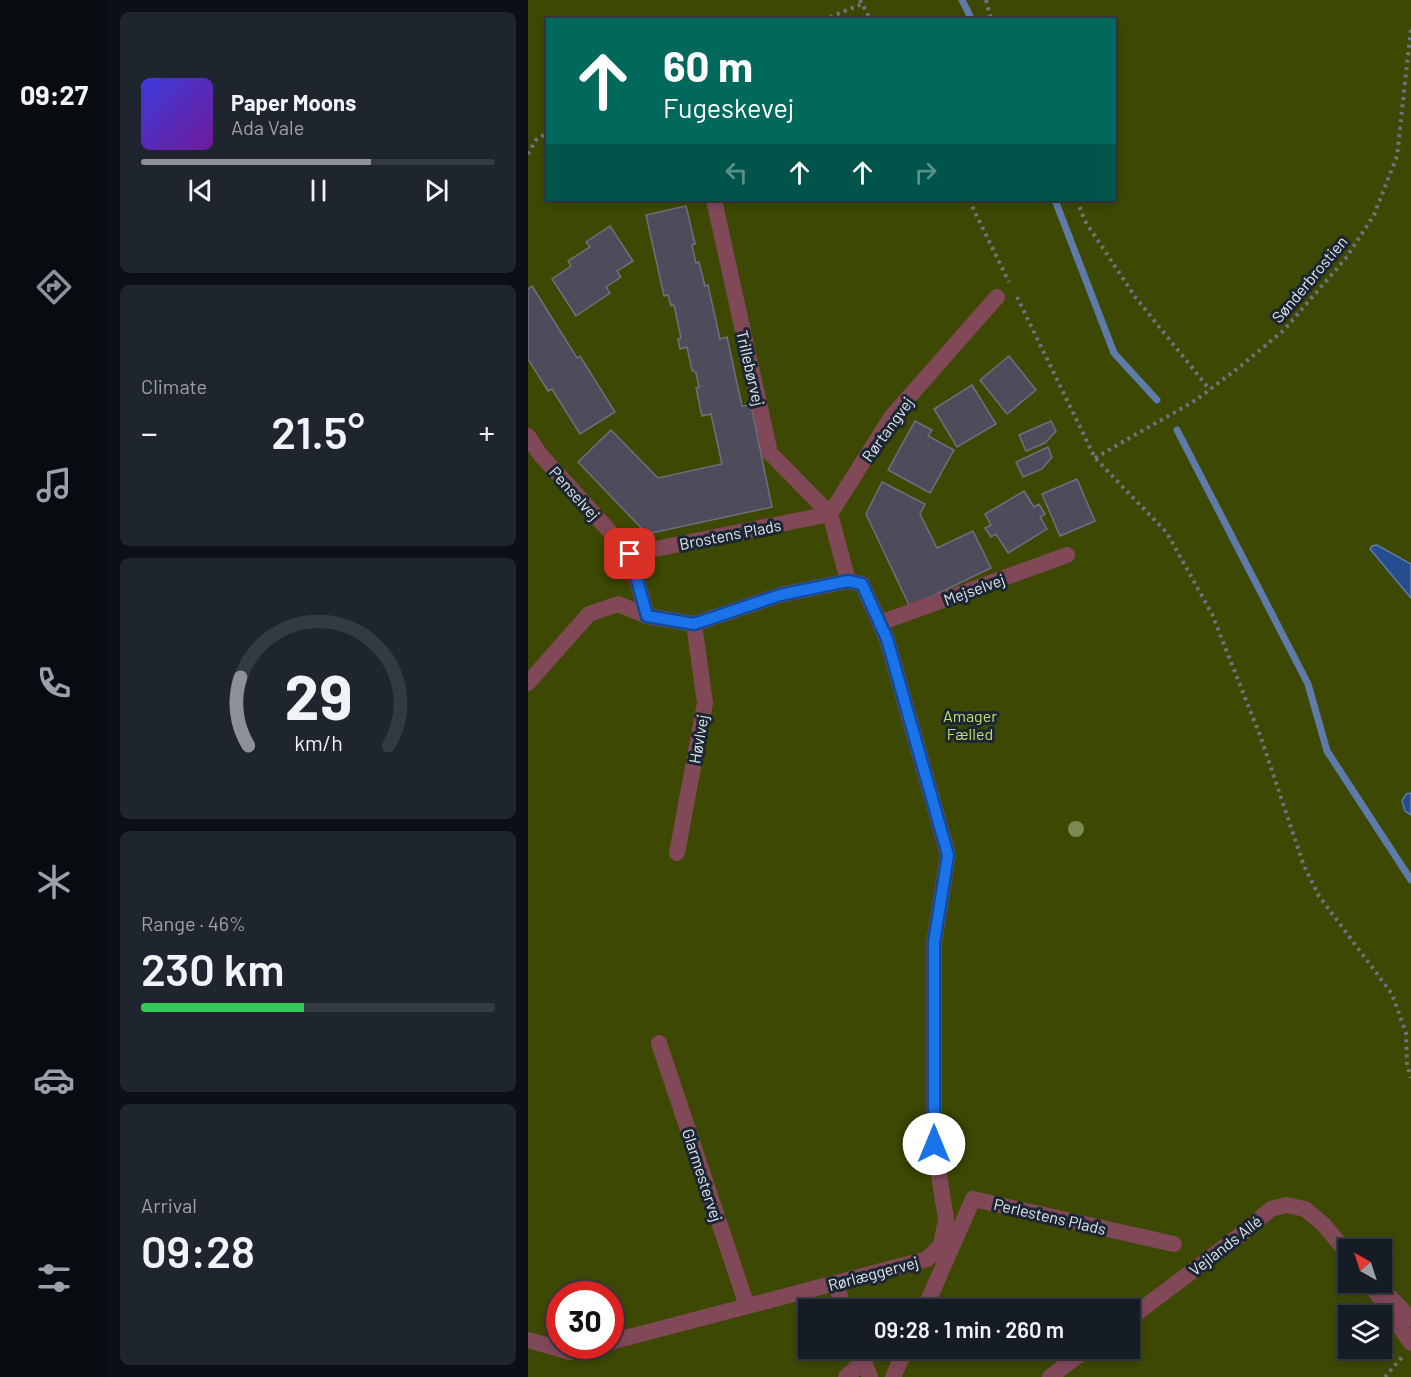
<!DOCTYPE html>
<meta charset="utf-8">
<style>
:root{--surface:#151c26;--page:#1e252e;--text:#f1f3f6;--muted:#9da1a7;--line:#343a43;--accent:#8c9099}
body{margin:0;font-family:Barlow,sans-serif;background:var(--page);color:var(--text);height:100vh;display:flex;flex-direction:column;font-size:22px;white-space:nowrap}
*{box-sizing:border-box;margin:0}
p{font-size:20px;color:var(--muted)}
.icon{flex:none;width:33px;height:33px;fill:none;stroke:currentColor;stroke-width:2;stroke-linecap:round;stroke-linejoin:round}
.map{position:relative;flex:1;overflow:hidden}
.drawer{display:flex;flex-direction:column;gap:12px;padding:12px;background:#0c0f15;width:420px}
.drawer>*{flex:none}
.hud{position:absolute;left:18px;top:18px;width:570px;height:183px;border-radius:0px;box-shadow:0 3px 9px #0003,0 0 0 2px var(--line);background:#00695c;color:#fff;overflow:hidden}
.needle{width:39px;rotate:321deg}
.controls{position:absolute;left:810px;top:1239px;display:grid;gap:12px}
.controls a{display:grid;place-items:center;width:54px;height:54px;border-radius:0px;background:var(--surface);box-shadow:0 3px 9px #0003,0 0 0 2px var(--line);font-size:30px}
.speed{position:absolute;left:18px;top:1281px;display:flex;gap:12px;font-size:30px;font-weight:700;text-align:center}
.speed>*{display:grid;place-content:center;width:78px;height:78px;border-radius:50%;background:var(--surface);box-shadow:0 3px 9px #0003,0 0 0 2px var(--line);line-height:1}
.speed .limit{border:9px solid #d22;background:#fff;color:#111}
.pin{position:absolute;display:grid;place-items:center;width:51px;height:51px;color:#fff;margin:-26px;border-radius:12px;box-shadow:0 3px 9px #0006}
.me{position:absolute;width:66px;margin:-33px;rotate:0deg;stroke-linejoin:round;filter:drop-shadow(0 0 4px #0008)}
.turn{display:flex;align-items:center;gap:21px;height:126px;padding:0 18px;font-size:27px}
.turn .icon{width:78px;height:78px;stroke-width:2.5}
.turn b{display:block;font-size:42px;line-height:51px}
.lanes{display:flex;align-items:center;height:57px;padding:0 18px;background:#0003;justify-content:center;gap:30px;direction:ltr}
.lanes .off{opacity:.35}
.big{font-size:45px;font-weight:600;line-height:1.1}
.drawer .tile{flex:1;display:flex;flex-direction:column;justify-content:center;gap:9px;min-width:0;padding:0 21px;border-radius:9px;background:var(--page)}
.drawer .dial{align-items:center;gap:0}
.dial svg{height:156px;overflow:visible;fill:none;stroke:var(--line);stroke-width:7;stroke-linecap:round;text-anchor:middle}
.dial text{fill:var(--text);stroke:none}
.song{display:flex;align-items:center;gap:18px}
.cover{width:72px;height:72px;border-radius:9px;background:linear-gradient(135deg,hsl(240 70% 55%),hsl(280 70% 35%))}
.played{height:6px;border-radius:3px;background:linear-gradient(90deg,var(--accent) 65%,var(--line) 65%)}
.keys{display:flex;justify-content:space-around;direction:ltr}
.heat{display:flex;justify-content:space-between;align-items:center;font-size:33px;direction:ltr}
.charge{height:9px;border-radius:4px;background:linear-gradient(90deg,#34c759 46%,var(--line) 0)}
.trip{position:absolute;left:270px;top:1299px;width:342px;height:60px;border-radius:0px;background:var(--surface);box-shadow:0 3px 9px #0003,0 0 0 2px var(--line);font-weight:600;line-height:60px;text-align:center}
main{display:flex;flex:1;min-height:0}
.dock{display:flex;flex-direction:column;width:108px;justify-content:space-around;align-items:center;background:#080b0f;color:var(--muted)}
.dock .icon{width:42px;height:42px}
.dock .selected{color:var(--accent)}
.dock b{font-size:27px;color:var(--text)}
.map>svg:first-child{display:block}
.green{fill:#3d4802;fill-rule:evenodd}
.water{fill:#264d8f;stroke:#5e7bac;stroke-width:1.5}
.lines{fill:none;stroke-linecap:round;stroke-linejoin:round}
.stream{stroke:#5e7bac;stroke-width:7}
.building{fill:#4e4c5b;stroke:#716e7f;stroke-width:1.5}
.path{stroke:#6c757f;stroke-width:4;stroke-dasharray:3 4.5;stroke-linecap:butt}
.minor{stroke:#814858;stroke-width:16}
.tree{fill:#798b50}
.route-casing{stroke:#114b97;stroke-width:15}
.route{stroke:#1a73e8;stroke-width:10}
.labels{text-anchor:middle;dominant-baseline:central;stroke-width:6;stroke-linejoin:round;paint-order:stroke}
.street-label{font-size:16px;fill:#e0e7ef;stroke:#1c2632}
.park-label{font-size:16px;fill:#c5de68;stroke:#1c2632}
</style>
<main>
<nav class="dock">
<b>09:27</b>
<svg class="icon selected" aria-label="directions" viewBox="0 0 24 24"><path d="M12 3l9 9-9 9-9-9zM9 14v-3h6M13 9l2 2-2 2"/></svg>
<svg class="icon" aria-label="music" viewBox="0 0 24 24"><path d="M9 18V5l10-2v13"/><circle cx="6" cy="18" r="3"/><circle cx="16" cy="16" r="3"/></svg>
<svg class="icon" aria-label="phone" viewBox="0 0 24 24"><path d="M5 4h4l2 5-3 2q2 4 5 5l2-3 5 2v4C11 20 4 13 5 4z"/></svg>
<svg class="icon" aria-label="climate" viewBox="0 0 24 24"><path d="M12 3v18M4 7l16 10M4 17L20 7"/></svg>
<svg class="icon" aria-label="car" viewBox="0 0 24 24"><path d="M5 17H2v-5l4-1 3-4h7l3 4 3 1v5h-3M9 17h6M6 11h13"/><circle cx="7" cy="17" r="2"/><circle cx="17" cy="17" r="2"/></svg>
<svg class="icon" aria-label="filters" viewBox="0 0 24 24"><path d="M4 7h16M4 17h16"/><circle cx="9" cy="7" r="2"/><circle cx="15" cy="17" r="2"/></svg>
</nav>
<section class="drawer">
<div class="tile">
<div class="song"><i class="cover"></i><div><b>Paper Moons</b><p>Ada Vale</p></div></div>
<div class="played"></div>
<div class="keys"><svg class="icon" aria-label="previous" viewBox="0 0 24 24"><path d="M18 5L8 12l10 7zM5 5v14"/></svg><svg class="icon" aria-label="pause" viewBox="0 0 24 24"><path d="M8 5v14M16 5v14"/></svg><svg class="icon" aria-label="next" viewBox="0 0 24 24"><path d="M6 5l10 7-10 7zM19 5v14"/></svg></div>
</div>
<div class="tile"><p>Climate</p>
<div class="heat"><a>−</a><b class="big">21.5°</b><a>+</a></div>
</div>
<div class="tile dial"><svg viewBox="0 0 100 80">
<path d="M14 69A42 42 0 1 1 86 69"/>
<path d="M14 69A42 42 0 0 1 10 34" stroke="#8c9099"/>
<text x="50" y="56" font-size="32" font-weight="700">29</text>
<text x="50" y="72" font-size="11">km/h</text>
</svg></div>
<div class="tile"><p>Range · 46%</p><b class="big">230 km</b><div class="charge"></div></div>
<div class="tile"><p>Arrival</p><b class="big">09:28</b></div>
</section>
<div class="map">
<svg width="883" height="1377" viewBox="0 0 883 1377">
<rect width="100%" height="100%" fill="#1c2632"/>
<!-- green -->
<path class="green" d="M0,0H883V1377H0ZM20,20H586V200H20ZM820,1250H854V1282H820ZM32,1294H82V1346H32ZM280,1310H602V1348H280ZM820,1316H854V1348H820Z"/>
<!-- water -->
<g class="water">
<polygon points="849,545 883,564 883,598 842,549 844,546"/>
<polygon points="883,793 883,815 877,811 874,801 878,794"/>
</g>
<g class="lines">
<!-- stream -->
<g class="stream">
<polyline points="434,0 444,20"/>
<polyline points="527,200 586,353 629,400"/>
<polyline points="649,430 780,684 799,751 883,880"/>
</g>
</g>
<!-- building -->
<g class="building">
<polygon points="158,206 167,244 164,245 168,263 171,262 177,286 180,285 192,339 199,337 214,406 223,405 244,507 119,534 50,462 83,430 130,478 194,464 183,414 174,416 168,388 171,387 168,373 164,370 159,347 152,349 150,339 153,338 146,305 143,306 140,295 136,296 118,215"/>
<polygon points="82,226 105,261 89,271 93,277 78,287 82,293 48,316 24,279 43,266 40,261 62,247 58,242"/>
<polygon points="4,286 49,358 52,356 87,412 52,434 24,389 20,391 0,359 0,289"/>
<polygon points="481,356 508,390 479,414 452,380"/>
<polygon points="444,385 468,424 429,447 406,409"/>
<polygon points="387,421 404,430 400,436 426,450 402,493 360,470"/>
<polygon points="523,421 528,431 517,443 498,451 491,435"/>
<polygon points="520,447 524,457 514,469 495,477 488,462"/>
<polygon points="549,479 567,521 532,536 514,494"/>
<polygon points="354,482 397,504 392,514 409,548 445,531 463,568 382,607 338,514"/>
<polygon points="496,491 506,507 511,504 517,514 512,517 519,529 480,553 468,534 463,537 457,528 463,525 457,514"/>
</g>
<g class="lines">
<!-- path -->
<g class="path">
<polyline points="332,0 343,20"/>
<polyline points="458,0 463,20"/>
<polyline points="233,20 246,18 254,20"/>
<polyline points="295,20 334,4"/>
<polyline points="0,154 8,140 20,132"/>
<polyline points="441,200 481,282"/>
<polyline points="549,200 557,221 608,298 682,390"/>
<polyline points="489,297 567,458 639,533 684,614 733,738 776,866 791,896 864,994 878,1033 879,1065 883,1078"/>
<polyline points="567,458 668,400 714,365 756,330 818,258 846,215 869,156 883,28"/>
<polyline points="857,1377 874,1357"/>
</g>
<!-- minor -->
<g class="minor">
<polyline points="186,200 242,453 302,514"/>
<polyline points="0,436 11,453 102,554 119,616"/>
<polyline points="102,554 302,514"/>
<polyline points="320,581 302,514 364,416 469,297"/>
<polyline points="352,623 539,555"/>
<polyline points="0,683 61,614 90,604 119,616 166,624 252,595 320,581 334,584 359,639 420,855 406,943 406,1144 418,1219 413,1245 399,1259 82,1342"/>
<polyline points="149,853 177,703 166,624"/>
<polyline points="131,1043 219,1306"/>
<polyline points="841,1282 883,1343"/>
<polyline points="307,1283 317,1310"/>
<polyline points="861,1296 883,1319"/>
<polyline points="396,1310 445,1199 646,1244"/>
<polyline points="602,1318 711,1236 743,1209 758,1205 777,1209 796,1225 820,1254"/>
<polyline points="0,1340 42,1352 68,1346"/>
<polyline points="331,1348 342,1377"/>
<polyline points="318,1377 336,1361"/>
<polyline points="365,1377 378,1348"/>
<polyline points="522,1377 560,1348"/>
</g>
</g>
<!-- trees -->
<circle class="tree" cx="548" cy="829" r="8"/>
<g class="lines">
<!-- route casing -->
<g class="route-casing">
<polyline id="route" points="102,554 119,616 166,624 252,595 320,581 334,584 359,639 420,855 406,943 406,1144"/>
</g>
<!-- route -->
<use href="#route" class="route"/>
</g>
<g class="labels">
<!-- street labels -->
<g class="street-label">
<text transform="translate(781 279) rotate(-50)">Sønderbrostien</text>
<text transform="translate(223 368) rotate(77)">Trillebørvej</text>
<text transform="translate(359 429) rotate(-54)">Rørtangvej</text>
<text transform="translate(47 493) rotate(48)">Penselvej</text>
<text transform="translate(202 534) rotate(-11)">Brostens Plads</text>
<text transform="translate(446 589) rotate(-20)">Mejselvej</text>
<text transform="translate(170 739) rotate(-80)">Høvlvej</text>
<text transform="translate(175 1175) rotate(72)">Glarmestervej</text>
<text transform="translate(522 1216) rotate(13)">Perlestens Plads</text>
<text transform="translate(697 1245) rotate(-38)">Vejlands Allé</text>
<text transform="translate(345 1273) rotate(-15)">Rørlæggervej</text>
</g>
<!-- park labels -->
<g class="park-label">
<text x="442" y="715">Amager<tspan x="442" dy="18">Fælled</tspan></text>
</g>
</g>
</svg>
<div class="controls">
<a><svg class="needle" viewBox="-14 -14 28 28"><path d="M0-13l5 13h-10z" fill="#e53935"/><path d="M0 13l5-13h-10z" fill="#9da1a7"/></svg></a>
<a><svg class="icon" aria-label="layers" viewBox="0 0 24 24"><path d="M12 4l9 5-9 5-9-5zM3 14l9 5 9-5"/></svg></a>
</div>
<div class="speed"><div class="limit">30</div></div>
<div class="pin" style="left:102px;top:554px;background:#d93025"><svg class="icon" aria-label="arrive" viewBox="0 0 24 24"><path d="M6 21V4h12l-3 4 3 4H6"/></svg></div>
<svg class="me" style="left:406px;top:1144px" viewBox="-20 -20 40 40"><circle r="19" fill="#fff"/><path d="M0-13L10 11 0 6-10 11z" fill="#1a73e8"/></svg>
<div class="trip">09:28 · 1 min · 260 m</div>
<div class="hud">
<div class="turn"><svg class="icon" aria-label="ahead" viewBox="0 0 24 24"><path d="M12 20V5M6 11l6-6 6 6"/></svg><div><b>60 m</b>Fugeskevej</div></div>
<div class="lanes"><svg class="icon off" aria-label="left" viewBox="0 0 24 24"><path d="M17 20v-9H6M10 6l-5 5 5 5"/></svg><svg class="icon" aria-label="ahead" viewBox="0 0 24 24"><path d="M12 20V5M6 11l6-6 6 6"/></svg><svg class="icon" aria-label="ahead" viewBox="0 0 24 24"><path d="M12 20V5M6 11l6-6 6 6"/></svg><svg class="icon off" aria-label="right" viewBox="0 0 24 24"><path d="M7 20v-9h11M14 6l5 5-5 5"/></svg></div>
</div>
</div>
</main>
